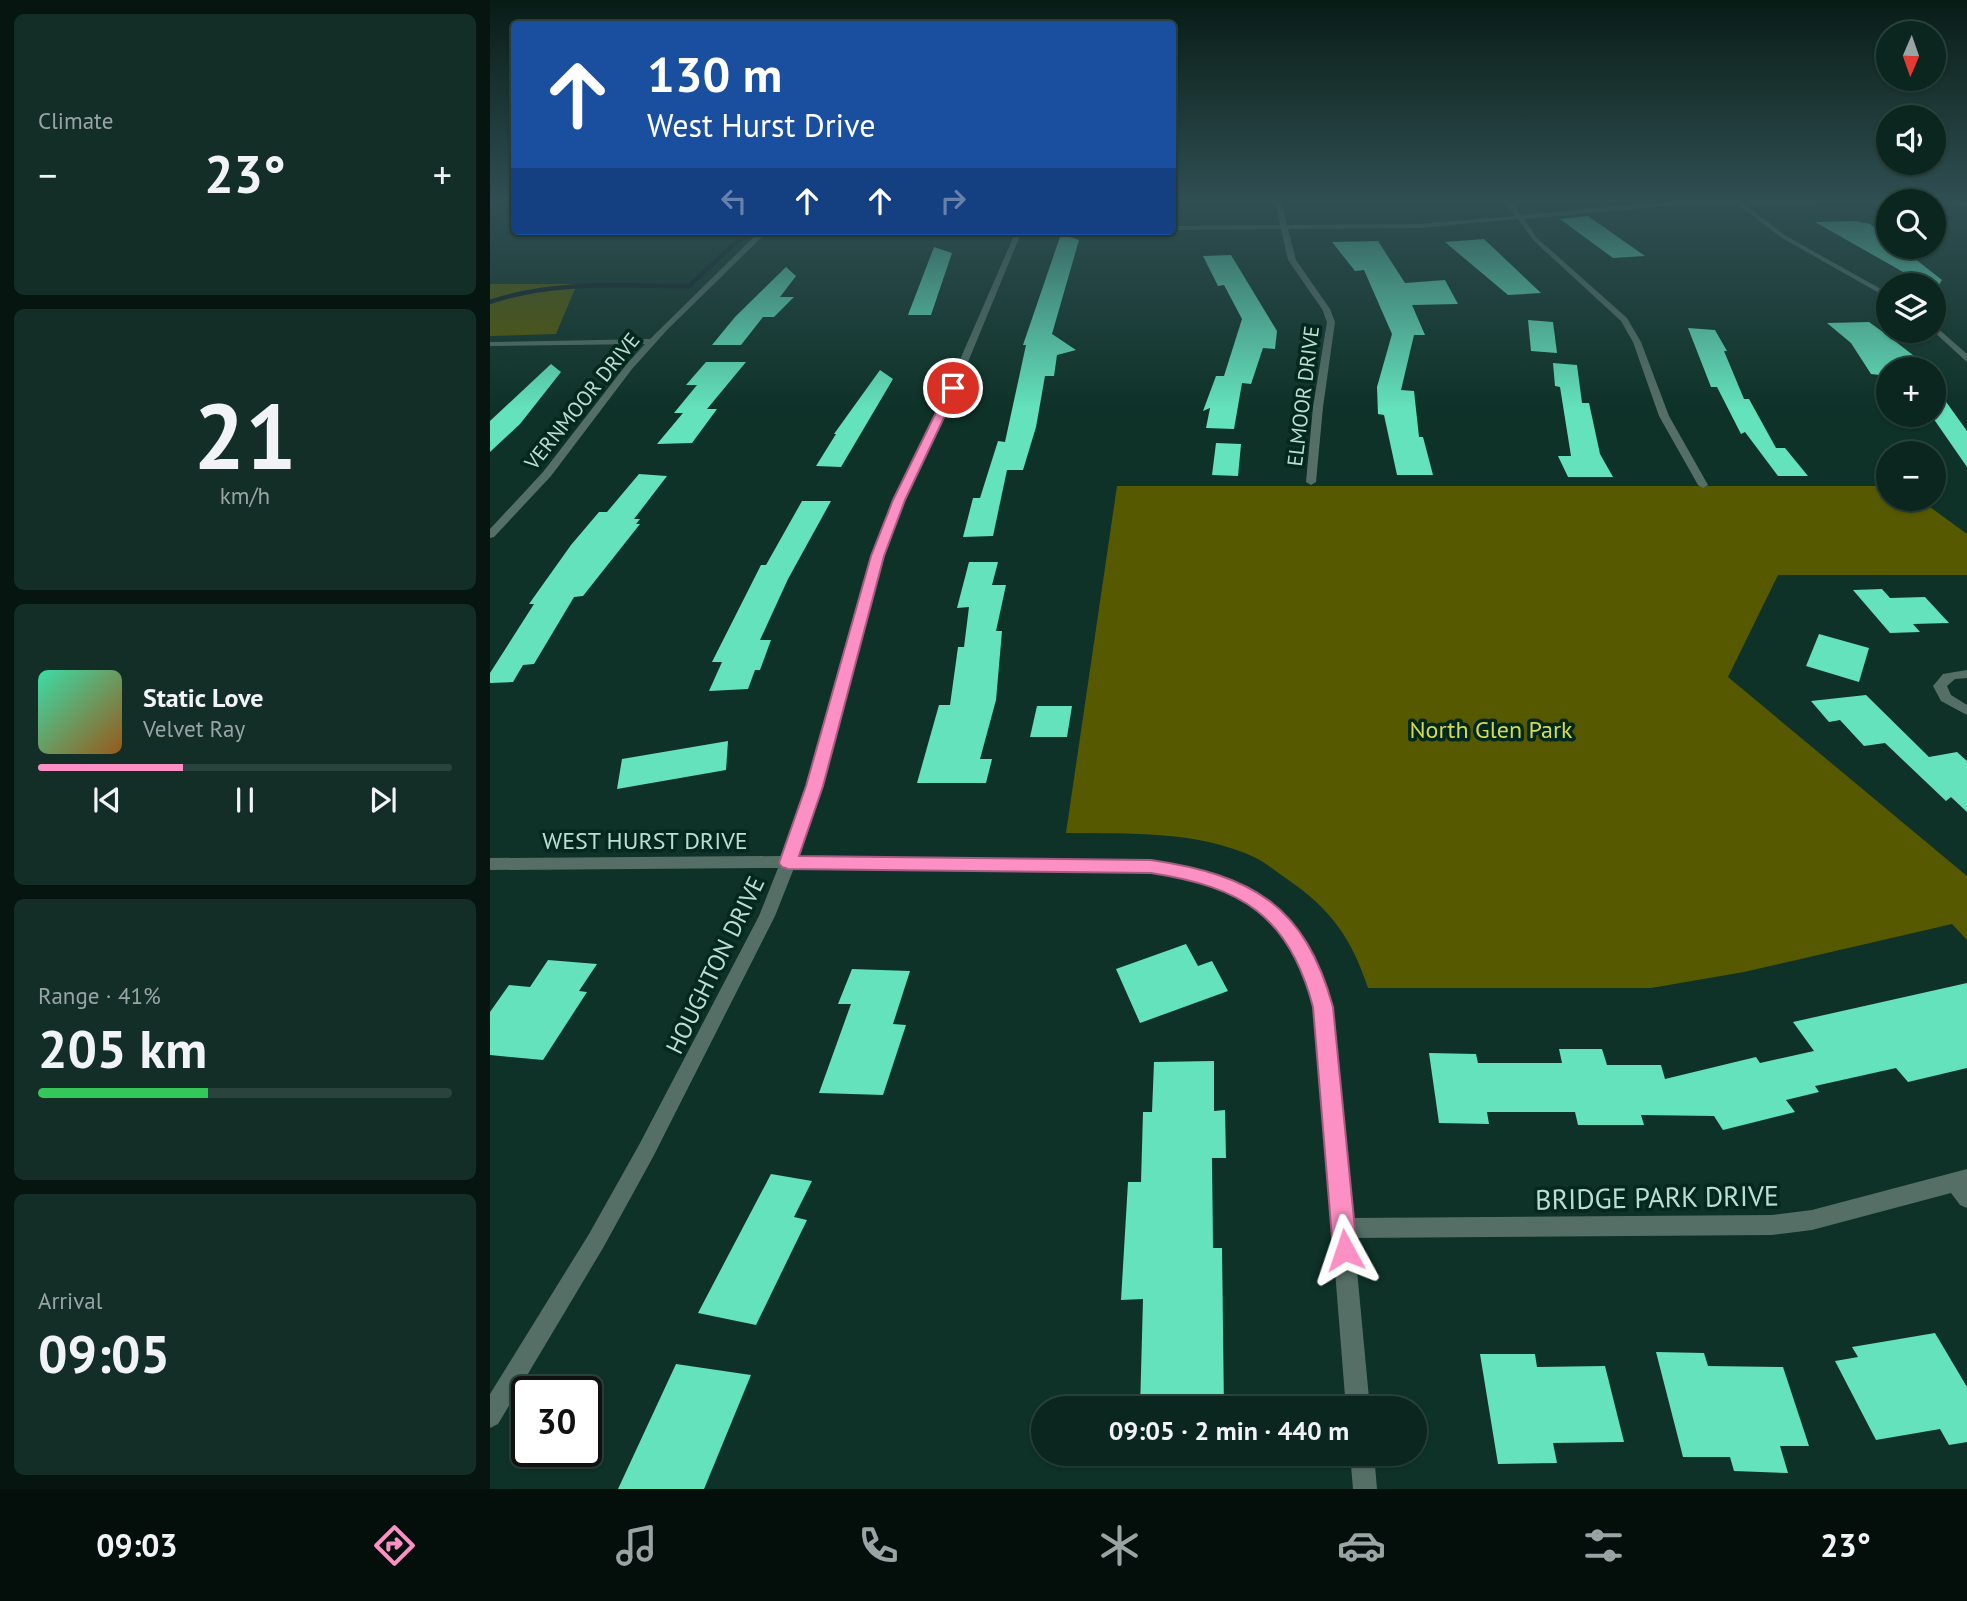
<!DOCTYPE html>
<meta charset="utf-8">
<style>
:root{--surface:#0a261e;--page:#132e27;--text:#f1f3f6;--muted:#99a5a4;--line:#2a433c;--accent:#fc8fc3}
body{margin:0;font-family:"PT Sans",sans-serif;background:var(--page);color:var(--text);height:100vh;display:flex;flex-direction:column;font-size:26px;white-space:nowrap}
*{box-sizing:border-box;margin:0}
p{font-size:23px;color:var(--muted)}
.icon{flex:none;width:38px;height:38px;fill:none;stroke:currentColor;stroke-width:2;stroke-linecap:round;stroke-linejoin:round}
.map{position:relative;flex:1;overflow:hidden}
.drawer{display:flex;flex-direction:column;gap:14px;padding:14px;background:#061510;width:490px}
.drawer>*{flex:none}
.guide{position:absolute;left:21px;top:21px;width:665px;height:214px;border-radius:7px;box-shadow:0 2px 5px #0004,0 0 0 2px var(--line);background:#1a4fa0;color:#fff;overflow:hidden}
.needle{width:46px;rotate:182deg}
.controls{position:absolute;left:1386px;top:21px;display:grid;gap:14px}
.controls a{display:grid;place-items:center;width:70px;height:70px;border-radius:50%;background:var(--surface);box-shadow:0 2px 5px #0004,0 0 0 2px var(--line);font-size:35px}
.speed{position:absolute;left:21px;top:1376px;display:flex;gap:14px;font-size:35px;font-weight:700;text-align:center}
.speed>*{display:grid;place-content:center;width:91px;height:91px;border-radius:50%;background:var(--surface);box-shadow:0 2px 5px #0004,0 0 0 2px var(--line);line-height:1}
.speed .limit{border:4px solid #111;border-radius:10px;background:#fff;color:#111}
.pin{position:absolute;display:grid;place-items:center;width:60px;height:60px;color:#fff;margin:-30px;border:4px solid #fff;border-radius:50%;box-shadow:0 2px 7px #0007}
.me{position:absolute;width:77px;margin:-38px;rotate:355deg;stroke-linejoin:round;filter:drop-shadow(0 0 5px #0008)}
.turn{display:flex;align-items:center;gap:24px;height:147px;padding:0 21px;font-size:32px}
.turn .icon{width:91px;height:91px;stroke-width:2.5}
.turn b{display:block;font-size:49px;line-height:60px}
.lanes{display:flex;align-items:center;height:66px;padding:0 21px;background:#0003;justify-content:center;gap:35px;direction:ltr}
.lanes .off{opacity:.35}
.big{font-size:52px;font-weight:700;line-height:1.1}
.drawer .tile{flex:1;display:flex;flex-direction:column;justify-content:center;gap:10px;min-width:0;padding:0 24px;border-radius:10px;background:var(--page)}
.drawer .dial{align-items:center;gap:0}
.dial b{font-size:91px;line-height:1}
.song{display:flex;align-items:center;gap:21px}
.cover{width:84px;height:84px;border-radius:10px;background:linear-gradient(135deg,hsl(160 70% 55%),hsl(30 70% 35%))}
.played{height:7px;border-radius:4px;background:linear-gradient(90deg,var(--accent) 35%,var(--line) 35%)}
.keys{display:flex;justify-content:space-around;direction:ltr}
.heat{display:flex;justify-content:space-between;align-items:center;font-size:38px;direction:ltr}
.charge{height:10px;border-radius:5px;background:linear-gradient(90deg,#34c759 41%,var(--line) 0)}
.trip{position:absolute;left:541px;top:1396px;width:396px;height:70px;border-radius:35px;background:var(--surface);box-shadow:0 2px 5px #0004,0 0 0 2px var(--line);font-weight:700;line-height:70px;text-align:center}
.tabs{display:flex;height:112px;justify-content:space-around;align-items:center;background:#040f0c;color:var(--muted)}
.tabs .icon{width:49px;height:49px}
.tabs .selected{color:var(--accent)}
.tabs b{font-size:32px;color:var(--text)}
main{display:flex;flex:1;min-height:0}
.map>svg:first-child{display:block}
.green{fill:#575900}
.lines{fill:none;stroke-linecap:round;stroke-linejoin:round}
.stream{stroke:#0c1b22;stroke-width:4.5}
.building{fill:#63e2bc}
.minor{fill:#556f66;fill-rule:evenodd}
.route{fill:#fc8fc3;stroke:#a45d7f;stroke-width:2}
.labels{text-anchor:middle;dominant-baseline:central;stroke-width:7;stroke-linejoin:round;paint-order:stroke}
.far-street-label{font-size:21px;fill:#bdddd1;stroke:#03281e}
.park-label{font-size:24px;fill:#d7db53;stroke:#03281e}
.street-label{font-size:24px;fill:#bdddd1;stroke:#03281e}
.near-street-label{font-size:28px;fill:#bdddd1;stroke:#03281e}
</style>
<main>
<section class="drawer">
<div class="tile"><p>Climate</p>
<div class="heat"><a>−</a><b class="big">23°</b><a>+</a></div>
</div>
<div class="tile dial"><b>21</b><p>km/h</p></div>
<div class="tile">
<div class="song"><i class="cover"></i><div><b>Static Love</b><p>Velvet Ray</p></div></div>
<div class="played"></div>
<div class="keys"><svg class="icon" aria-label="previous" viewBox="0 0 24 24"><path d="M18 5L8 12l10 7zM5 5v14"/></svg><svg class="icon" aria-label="pause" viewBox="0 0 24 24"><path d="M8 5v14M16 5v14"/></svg><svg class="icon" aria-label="next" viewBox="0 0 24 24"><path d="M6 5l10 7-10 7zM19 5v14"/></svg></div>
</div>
<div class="tile"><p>Range · 41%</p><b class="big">205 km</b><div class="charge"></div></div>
<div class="tile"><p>Arrival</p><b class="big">09:05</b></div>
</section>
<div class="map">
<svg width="1477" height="1489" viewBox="0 0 1477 1489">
<rect width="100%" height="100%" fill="#0e3228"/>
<!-- green -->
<g class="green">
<polygon points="0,284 87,284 66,334 0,336"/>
<path d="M627,486H1398V499H1429L1477,534V575H1288L1238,677L1477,876V940L1462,924L1254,972L1161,988H878C862,939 841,909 797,879C787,872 777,864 766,858C708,830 639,834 576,833Z"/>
</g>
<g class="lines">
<!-- stream -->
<path class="stream" d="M0,302C63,280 133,286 199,286L245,243L263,231"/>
</g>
<!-- building -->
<g class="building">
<polygon points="1098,216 1155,256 1123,258 1070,219"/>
<polygon points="1365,221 1380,224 1398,238 1398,247 1410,247 1452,280 1445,291 1444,285 1436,285 1325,222"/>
<polygon points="571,234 589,240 562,334 586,350 567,355 564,376 555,376 546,427 533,470 517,470 503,536 473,537 483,498 490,498 508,441 515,442 536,345 533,345"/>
<polygon points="994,239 1051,293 1018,295 955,242"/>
<polygon points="888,241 915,283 955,280 968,304 922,305 935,335 924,335 911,390 924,391 929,437 933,437 943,475 907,475 894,415 888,414 887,387 902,334 874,270 865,271 842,242"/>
<polygon points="444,247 462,253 441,315 418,315"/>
<polygon points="741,255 787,331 785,349 773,348 761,384 752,383 744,429 716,428 720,408 713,411 726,376 734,376 752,319 734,285 728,286 713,256"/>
<polygon points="296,267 306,276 290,297 304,297 284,317 273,317 251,345 222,345 245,317"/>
<polygon points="1038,320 1063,322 1067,353 1041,351"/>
<polygon points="1379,322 1397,335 1441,369 1398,369 1398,376 1381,374 1361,343 1337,323"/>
<polygon points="1198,328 1225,330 1237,351 1234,351 1254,399 1259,399 1286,448 1295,448 1318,476 1288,476 1255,432 1251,434 1227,387 1221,387"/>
<polygon points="216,362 256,362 217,409 227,409 202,443 167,444 193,413 184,413 207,385 196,385"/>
<polygon points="1063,363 1087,365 1092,403 1099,403 1110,454 1123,477 1078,477 1068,456 1081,456 1070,387 1065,386"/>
<polygon points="61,364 71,372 30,424 0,452 0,421"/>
<polygon points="390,370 403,379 351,467 326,466 346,434 344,434"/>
<polygon points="1444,385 1477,431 1477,467 1441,415 1444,415"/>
<polygon points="726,443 751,444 748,476 722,475"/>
<polygon points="149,474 177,476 144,519 150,519 146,524 150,524 93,596 84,597 44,664 33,665 23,682 0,683 0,673 44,604 39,604 81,545 109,512 117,512"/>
<polygon points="312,501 341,501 298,579 270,640 281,640 270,670 265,670 258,689 219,691 232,662 222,662 271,565 276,565"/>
<polygon points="479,562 508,562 502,585 516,585 506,631 512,631 506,700 490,759 502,759 496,783 427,783 449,705 460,705 468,647 474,647 479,607 467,608"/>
<polygon points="1392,589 1400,598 1435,597 1459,623 1423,624 1430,632 1400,633 1363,590"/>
<polygon points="1329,634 1379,648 1369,682 1316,666"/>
<polygon points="1376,695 1439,757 1467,752 1477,761 1477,812 1461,797 1456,801 1395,743 1374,746 1350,720 1339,722 1321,701"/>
<polygon points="547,706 582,706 577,737 540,737"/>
<polygon points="238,741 236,770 127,789 132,759"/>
<polygon points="696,944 708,966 722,961 738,991 650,1023 626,969"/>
<polygon points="58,960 107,964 89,991 97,992 53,1060 0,1055 0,1012 19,985 40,987"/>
<polygon points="362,969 420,971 403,1024 416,1025 393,1095 329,1093 361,1004 348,1004"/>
<polygon points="1477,983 1477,1068 1418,1082 1406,1068 1325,1086 1329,1092 1296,1100 1305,1112 1233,1130 1224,1116 1151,1115 1154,1125 1088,1125 1085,1112 997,1112 999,1124 949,1123 939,1053 986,1054 988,1063 1072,1063 1069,1049 1112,1049 1117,1065 1171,1065 1175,1079 1266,1057 1270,1063 1324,1051 1303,1022"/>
<polygon points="724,1061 724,1111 735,1110 736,1158 722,1158 723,1248 732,1248 734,1409 650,1409 653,1299 631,1300 638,1182 651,1182 653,1112 662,1112 664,1062"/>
<polygon points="281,1174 322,1181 304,1217 317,1220 266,1325 208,1313"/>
<polygon points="1445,1333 1477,1387 1477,1442 1459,1445 1450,1429 1386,1440 1345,1361 1368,1357 1362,1347"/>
<polygon points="1166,1352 1214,1353 1218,1366 1293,1367 1319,1446 1290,1446 1298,1473 1244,1471 1240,1457 1193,1457"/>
<polygon points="990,1354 1045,1354 1047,1367 1115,1366 1134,1442 1063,1443 1067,1463 1008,1464"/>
<polygon points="186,1364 261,1375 214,1489 128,1489"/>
</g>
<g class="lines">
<!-- minor -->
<g class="minor">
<polygon points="785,201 791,201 797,225 929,224 1025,216 1015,201 1021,201 1031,215 1188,201 1400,201 1398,204 1256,205 1296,236 1398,293 1398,298 1292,238 1248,205 1188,205 1034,219 1047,238 1137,318 1151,342 1179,416 1218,485 1213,488 1208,485 1169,416 1143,342 1131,321 1043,240 1028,219 929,228 798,229 806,260 840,309 845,322 833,407 826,482 821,485 816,482 823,407 837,322 832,309 798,260 791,229 682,230 682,226 790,225"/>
<polygon points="1443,201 1444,201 1477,202 1477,206 1444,205"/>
<polygon points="270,231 350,231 347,233 275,234 177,330 142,369 61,476 4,537 0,538 0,529 53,472 136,365 155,344 0,346 0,342 160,339"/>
<path d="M526,231H532L459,408L402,528L331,786L308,856L661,860C760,874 812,909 842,1007L862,1218L1282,1215L1322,1210L1477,1169V1208L1470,1205L1461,1193L1322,1230L1282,1235L864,1238L880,1409H856L824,1007C798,918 751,884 661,871L304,868L285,916L163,1157L113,1248L8,1424L0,1428V1394L99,1234L149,1145L269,916L288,868L0,870V858L292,856L317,786L392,528L449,408Z"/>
<polygon points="1444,325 1477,354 1477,362 1443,331"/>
<polygon points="1477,670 1477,678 1465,679 1457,686 1461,695 1477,705 1477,715 1451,701 1443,686 1453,674"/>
<polygon points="860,1454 884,1454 887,1489 863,1489"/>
</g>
</g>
<!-- sky -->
<linearGradient id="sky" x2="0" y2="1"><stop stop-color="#081c16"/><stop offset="0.49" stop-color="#304f53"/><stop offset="1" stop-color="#304f53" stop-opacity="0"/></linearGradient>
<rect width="1477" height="409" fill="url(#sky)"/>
<!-- route -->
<path class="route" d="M459,386L468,388L415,500L394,556L333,786L309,856L661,860C762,875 815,905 843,1007L867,1250L864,1259L855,1262L847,1259L843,1250L823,1007C799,915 751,887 661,873L298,869L292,867L289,863L316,786L381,556L403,500Z"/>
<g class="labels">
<!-- far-street labels -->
<g class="far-street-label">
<text transform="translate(813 396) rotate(-83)">ELMOOR DRIVE</text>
<text transform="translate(92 401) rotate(-51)">VERNMOOR DRIVE</text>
</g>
<!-- park labels -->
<g class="park-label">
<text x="1001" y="729">North Glen Park</text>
</g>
<!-- street labels -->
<g class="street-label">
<text x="155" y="840">WEST HURST DRIVE</text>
<text transform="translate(225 965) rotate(-64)">HOUGHTON DRIVE</text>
</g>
<!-- near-street labels -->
<g class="near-street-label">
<text transform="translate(1167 1197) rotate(-1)">BRIDGE PARK DRIVE</text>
</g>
</g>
</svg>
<div class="controls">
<a><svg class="needle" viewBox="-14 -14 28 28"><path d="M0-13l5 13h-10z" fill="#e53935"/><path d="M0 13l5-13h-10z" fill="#99a5a4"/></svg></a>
<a><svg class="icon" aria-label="sound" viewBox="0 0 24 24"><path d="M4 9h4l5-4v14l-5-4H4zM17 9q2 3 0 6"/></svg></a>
<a><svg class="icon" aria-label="search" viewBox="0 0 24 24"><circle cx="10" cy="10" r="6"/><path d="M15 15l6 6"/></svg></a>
<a><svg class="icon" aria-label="layers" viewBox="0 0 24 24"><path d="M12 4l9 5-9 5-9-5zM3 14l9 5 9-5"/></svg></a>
<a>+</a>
<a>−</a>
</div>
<div class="speed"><div class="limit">30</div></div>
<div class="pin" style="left:463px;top:388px;background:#d93025"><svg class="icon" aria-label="arrive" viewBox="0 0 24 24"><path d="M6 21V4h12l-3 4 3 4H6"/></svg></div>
<svg class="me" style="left:855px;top:1250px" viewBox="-20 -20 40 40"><path d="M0-17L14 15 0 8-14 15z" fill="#fc8fc3" stroke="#fff" stroke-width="4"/></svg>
<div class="trip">09:05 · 2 min · 440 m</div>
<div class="guide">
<div class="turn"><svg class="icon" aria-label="ahead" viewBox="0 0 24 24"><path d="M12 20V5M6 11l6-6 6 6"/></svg><div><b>130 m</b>West Hurst Drive</div></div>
<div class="lanes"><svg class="icon off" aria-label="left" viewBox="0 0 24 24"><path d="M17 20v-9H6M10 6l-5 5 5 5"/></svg><svg class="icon" aria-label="ahead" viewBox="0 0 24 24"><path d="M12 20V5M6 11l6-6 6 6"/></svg><svg class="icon" aria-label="ahead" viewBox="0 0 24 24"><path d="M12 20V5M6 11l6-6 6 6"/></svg><svg class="icon off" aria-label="right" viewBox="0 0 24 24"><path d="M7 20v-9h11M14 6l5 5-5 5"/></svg></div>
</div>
</div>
</main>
<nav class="tabs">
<b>09:03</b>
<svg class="icon selected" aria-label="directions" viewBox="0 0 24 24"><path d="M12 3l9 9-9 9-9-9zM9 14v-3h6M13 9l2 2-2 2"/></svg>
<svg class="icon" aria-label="music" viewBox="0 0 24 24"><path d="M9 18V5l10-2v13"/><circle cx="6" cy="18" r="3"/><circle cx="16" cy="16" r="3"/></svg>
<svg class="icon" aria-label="phone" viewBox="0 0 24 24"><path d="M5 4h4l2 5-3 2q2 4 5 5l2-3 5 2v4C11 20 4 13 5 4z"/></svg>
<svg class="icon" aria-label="climate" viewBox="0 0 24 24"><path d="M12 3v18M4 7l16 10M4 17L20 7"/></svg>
<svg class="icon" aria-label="car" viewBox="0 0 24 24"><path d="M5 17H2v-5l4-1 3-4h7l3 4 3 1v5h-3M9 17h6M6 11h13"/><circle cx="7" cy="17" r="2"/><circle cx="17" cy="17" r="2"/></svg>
<svg class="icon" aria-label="filters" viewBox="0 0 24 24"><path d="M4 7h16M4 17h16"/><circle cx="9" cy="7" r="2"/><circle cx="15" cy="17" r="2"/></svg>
<b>23°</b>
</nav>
